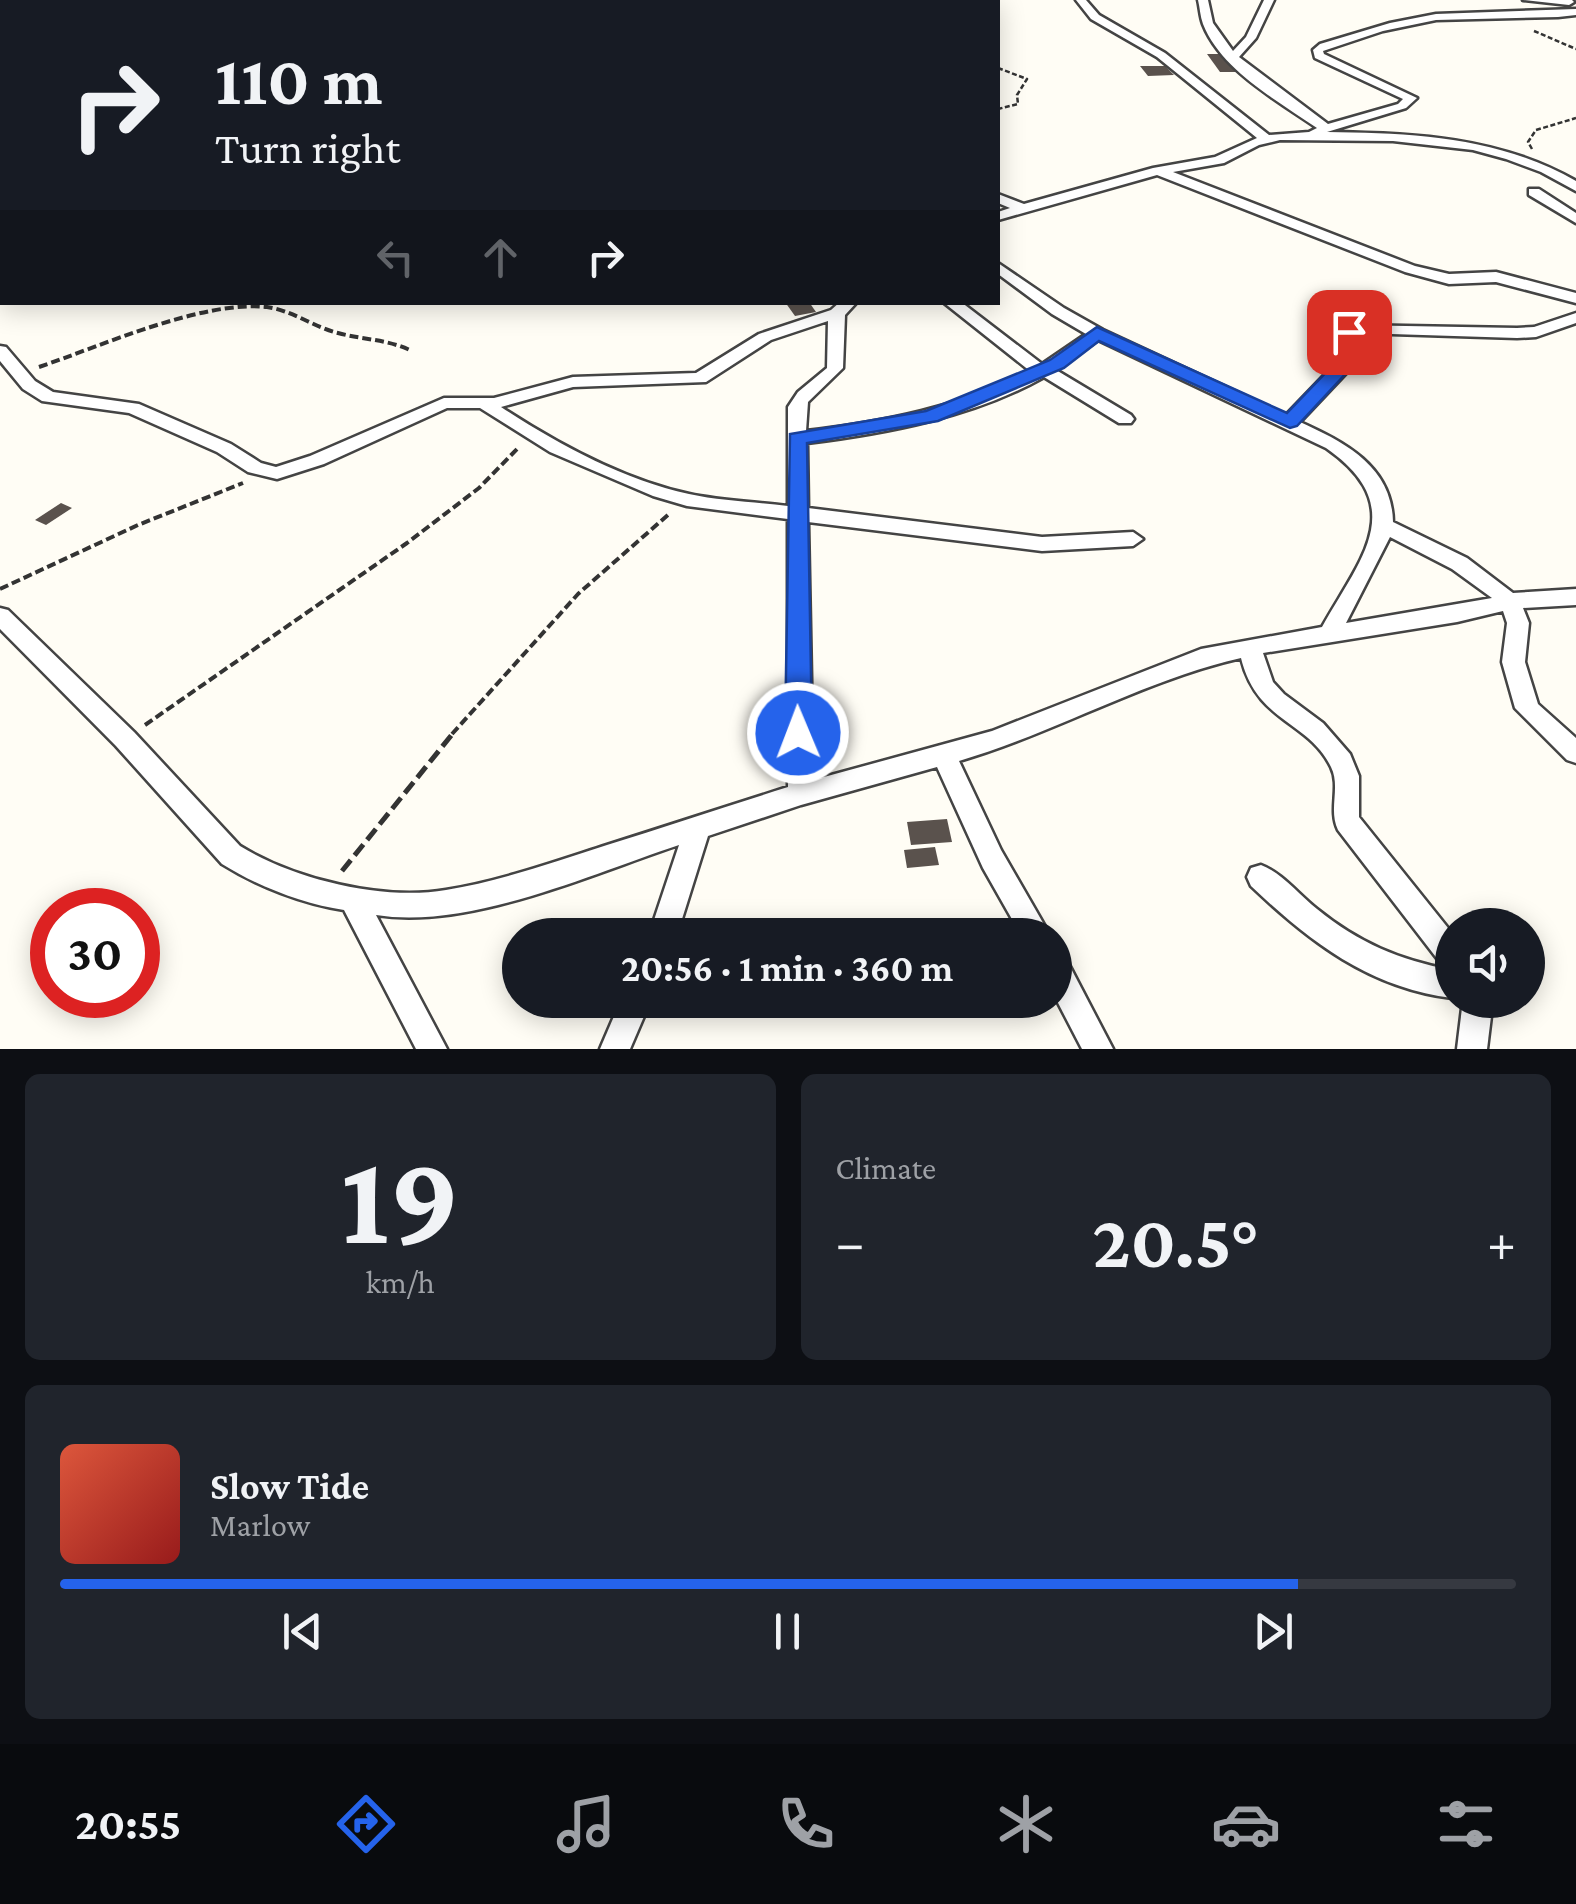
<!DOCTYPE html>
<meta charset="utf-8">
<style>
:root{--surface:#171b24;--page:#20242c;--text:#f1f3f6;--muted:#9ea1a6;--line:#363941;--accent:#2563eb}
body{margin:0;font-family:"Crimson Pro",serif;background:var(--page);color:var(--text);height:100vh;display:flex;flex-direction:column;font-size:38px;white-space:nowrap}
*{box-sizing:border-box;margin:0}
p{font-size:32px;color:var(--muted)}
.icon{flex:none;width:55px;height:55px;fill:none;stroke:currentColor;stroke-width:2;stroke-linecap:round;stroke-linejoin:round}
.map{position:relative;height:1049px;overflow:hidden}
.details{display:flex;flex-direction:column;gap:25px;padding:25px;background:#0d0f14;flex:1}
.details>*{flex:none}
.banner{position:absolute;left:0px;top:0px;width:1000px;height:305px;box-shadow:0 5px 25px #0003;background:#171b24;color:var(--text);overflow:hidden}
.buttons{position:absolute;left:1435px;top:908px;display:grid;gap:20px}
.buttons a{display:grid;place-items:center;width:110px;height:110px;border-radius:50%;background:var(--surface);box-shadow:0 5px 25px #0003;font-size:50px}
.speed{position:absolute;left:30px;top:888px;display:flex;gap:20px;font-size:50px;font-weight:700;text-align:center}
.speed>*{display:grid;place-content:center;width:130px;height:130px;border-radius:50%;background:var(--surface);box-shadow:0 5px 25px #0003;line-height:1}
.speed .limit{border:15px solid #d22;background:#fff;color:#111}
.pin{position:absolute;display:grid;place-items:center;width:85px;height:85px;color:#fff;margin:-42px;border-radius:20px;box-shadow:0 5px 15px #0006}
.me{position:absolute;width:110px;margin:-55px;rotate:359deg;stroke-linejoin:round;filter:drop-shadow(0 0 8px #0008)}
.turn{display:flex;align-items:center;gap:35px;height:210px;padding:0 50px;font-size:45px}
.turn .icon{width:130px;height:130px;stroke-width:2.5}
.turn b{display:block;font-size:70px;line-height:85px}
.lanes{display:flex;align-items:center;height:95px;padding:0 50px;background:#0003;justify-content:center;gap:50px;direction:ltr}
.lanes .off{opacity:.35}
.big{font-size:75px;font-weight:700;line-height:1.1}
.details .widget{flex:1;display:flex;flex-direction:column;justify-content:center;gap:15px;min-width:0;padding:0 35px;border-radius:15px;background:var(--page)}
.details .dial{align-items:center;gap:0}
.dial b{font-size:130px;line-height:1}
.song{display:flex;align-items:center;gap:30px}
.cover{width:120px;height:120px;border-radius:15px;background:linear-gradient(135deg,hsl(10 70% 55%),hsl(0 70% 35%))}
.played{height:10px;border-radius:5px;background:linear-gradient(90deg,var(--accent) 85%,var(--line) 85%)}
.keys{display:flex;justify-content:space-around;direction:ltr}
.heat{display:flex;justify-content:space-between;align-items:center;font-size:55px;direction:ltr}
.details .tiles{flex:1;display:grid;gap:25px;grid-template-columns:1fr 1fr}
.widget:last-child{grid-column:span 2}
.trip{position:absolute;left:502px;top:918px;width:570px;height:100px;border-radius:50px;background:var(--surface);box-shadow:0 5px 25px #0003;font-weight:700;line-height:100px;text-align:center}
.dock{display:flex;height:160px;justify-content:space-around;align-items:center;background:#090b0e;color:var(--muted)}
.dock .icon{width:70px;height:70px}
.dock .current{color:var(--accent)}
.dock b{font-size:45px;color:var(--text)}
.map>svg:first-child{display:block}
.building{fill:#5a524d}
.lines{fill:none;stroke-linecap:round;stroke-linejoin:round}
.street-casing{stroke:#444;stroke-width:5}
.path-far2{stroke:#333;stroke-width:2.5;stroke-dasharray:5 2.5;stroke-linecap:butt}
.path-far1{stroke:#333;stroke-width:4;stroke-dasharray:9 4;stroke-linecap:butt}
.path{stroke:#333;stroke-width:5;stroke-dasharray:14 6;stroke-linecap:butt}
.street{fill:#fff;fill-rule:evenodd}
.route{fill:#2563eb;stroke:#184099;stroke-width:2.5}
</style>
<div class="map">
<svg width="1576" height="1049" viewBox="0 0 1576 1049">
<rect width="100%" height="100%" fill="#fffdf5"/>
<!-- building -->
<g class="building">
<polygon points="1207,54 1224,54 1237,72 1220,72"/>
<polygon points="1140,66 1165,66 1174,75 1148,76"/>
<polygon points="785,302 809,302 816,312 795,316"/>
<polygon points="61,503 72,508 46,525 35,520"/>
<polygon points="947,819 952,842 911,845 907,822"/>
<polygon points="935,847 939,865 907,868 904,850"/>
</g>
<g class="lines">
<!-- street casing -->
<g class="street-casing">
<g id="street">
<polygon points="112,0 123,0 125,2 114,2"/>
<polygon points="388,0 399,0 401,2 390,2"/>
<path d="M1076,0H1086L1099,15L1165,53L1269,135L1309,132L1317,128C1278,101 1221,70 1203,24C1200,16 1200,8 1198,0H1208L1213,23L1233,51L1246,37L1264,0H1274L1256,38L1239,57L1328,124L1398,104L1403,99L1315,58L1313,50L1320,44L1390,23L1436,14L1576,9V15L1558,17L1436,20L1383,31L1323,51L1324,54L1417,98L1406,108L1327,132C1413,133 1500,137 1576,181V191L1541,172L1506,159L1473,150L1393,141L1280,140L1259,145L1224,163L1173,172L1415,266L1449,274L1496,272L1576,293V303L1496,282L1449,284L1405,272L1157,175L998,220V212L1010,208L998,203V194L1024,204L1153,168L1215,157L1257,138L1157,57L1091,19Z"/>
<polygon points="1523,0 1572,0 1574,2 1569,5"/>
<polygon points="2,109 2,117 0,118 0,110"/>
<polygon points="2,133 2,142 0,143 0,134"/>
<polygon points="2,180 2,188 0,189 0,181"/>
<polygon points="1529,189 1539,189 1576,213 1576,223 1529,195"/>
<path d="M998,263L1064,308L1103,330L1286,415L1335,364L1341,351L1336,338L1350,325L1517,328L1534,327L1576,313V323L1536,337L1517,338L1360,333L1353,339L1357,351L1349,370L1300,422C1344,442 1392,466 1393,522L1467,558L1513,593L1576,589V605L1523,608L1529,623L1525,662L1538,704L1576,738V763L1567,760L1515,708L1502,662L1507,623L1503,611L1457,622L1263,653L1273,682L1284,694L1323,723L1350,754L1359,776V817L1452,933V969L1442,965L1338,830C1328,809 1341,787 1331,767C1308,720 1257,723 1241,658C1144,680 1055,733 959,761L1001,850L1050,935H1021L983,868L937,767L801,805L708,836L677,935H649L679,845C591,874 469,930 376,915L447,1049H416L344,910C303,904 257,886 222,864L116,746L0,629V608L8,610L134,732L240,846C294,879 382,901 446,890C501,881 554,862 607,845C667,826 728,806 788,787V519L687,506L653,496L550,452L480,408H447L324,464L277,479L248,472L217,452L129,413L42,401L23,389L0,361V346L6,347L35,381L53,392L139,404L231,444L261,463L276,467L310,456L444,398H494L573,377L696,373L759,334L831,310L840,302H857L845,315L843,368L808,402L806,431C883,422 961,407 1030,371L943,302H961L1042,364L1086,334L1052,314L998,274ZM828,321L827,368L798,392L788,407V506C756,502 721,501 689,494C623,480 556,443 501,407L573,387L706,382L771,340ZM1098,340L1326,448C1411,507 1360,559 1322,627L1201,649L992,731L813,780L808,522L1042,551L1133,546L1143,539L1133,532L1042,537L808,508L807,443C887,433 973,417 1044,377L1119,423H1131L1134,419L1131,415L1056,370ZM1390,537L1452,569L1492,598L1346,623Z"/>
<path d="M1261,865C1282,873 1299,895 1317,909C1359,943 1399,960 1452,970V998C1370,988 1310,942 1251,886L1247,877L1251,868Z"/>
<polygon points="1055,953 1065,957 1113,1049 1082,1049 1055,997"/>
<polygon points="621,1000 651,1000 630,1049 600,1049"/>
<polygon points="1463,1000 1493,1000 1487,1049 1457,1049"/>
</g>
</g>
<!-- path-far2 -->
<g class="path-far2">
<polyline points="877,0 884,2"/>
<polyline points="218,2 228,0"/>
<polyline points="1534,31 1576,49"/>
<polyline points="998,68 1027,79 1017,95 1018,104 998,109"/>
<polyline points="1532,149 1528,142 1536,130 1576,118"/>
</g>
<!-- path-far1 -->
<g class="path-far1">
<path d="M39,367C101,346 203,300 267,307C291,310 314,327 338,333C364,340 387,339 412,351"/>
<polyline points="0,589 138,525 243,483"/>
<polyline points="145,725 407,543 479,488 518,448"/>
<polyline points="452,734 578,594 669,514"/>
</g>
<!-- path -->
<polyline class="path" points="342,871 454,732"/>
<!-- street -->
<use href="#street" class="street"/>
</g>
<!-- route -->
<polygon class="route" points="1097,327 1287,413 1334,364 1340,351 1335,338 1342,329 1356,329 1358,332 1354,339 1358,351 1349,370 1297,426 1290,428 1099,341 1064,368 938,421 807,443 812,733 808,741 798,744 789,741 785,733 790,434 926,411 1050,360"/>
</svg>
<div class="buttons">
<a><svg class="icon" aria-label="sound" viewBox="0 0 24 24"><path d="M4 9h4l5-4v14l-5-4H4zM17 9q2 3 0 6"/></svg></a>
</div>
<div class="speed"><div class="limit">30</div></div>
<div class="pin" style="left:1349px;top:332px;background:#d93025"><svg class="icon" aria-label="arrive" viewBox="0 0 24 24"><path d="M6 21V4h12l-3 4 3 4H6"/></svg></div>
<svg class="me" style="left:798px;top:733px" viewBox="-20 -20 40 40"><circle r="17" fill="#2563eb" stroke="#fff" stroke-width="3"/><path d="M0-11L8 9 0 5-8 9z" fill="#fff"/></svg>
<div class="trip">20:56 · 1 min · 360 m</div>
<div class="banner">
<div class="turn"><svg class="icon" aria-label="right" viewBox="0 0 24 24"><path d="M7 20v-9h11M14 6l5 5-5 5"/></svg><div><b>110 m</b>Turn right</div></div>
<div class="lanes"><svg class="icon off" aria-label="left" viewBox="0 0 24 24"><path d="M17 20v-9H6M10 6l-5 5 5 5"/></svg><svg class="icon off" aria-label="ahead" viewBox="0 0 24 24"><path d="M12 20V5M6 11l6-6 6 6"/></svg><svg class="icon" aria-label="right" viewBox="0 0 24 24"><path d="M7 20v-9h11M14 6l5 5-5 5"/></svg></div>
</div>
</div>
<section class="details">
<div class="tiles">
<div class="widget dial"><b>19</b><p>km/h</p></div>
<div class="widget"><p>Climate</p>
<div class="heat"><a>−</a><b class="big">20.5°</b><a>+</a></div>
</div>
<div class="widget">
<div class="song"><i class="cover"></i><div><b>Slow Tide</b><p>Marlow</p></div></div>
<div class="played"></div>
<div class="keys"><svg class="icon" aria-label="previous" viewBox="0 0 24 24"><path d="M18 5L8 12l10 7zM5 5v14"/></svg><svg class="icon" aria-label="pause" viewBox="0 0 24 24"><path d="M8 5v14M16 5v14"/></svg><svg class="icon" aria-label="next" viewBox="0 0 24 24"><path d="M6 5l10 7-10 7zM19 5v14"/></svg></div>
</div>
</div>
</section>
<nav class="dock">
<b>20:55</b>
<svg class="icon current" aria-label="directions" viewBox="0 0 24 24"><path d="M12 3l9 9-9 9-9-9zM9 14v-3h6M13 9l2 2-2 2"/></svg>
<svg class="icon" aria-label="music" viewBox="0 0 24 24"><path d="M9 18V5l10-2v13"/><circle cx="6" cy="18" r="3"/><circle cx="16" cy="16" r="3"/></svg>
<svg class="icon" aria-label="phone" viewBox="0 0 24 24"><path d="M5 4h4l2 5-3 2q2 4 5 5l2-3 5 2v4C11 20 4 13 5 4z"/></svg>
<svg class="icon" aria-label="climate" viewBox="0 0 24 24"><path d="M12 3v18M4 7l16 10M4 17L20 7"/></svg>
<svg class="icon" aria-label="car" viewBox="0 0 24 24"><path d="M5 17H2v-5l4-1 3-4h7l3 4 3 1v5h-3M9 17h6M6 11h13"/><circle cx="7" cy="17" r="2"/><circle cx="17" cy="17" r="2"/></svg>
<svg class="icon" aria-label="filters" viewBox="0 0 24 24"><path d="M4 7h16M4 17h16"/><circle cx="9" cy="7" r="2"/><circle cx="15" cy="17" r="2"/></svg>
</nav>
